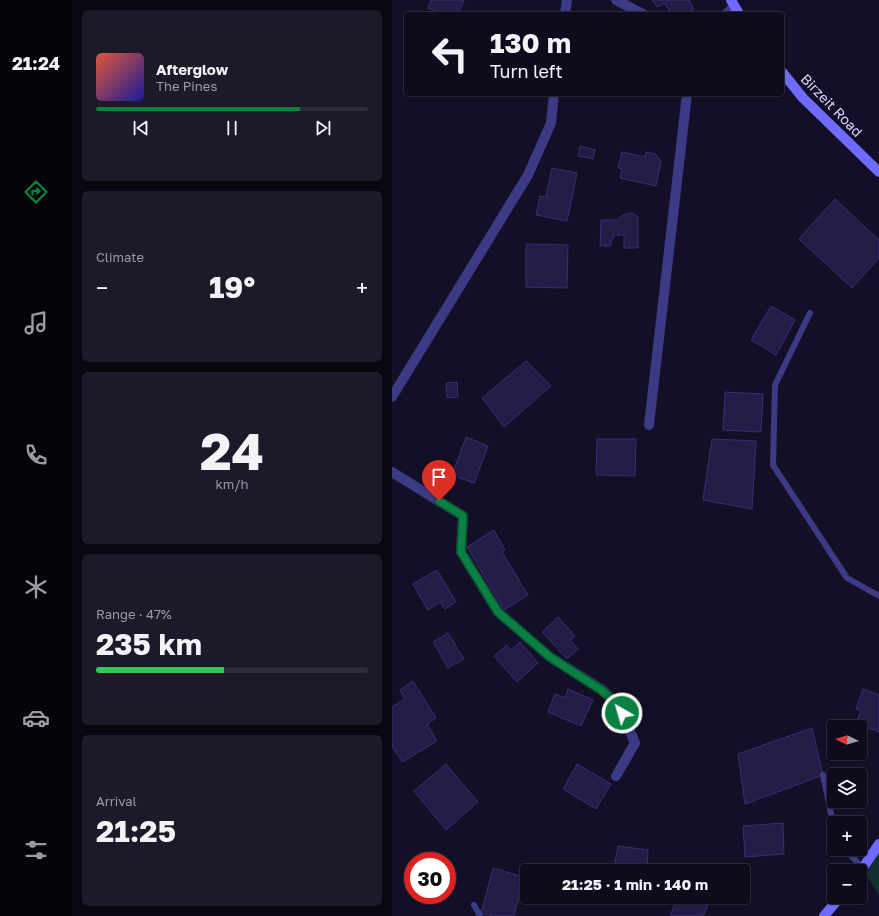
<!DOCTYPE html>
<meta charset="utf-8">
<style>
:root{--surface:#0e0b1c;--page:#1c1929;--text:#f1f3f6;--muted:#9b9ba3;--line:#2e2b3b;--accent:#0b8043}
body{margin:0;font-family:"Golos Text",sans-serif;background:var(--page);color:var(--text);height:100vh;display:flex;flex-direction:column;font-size:15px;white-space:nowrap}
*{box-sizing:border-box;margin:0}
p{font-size:13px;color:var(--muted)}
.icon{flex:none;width:22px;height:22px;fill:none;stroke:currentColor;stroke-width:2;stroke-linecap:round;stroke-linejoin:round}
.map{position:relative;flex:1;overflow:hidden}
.panel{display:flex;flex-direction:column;gap:10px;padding:10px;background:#08060f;width:320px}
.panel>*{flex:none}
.banner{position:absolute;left:12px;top:12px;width:380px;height:84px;border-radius:4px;box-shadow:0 1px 3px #0004,0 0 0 1px var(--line);background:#0e0b1c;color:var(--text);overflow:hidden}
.needle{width:26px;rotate:275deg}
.fabs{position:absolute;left:435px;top:720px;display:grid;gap:8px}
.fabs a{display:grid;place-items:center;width:40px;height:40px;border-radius:4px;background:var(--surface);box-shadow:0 1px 3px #0004,0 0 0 1px var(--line);font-size:20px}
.speed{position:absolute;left:12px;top:852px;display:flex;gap:8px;font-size:20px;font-weight:700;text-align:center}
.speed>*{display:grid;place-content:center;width:52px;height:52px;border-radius:50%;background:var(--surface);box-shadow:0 1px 3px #0004,0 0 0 1px var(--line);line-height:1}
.speed .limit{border:6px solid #d22;background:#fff;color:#111}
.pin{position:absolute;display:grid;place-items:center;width:34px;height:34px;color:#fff;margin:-41px -17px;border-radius:50% 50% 50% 0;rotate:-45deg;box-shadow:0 0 4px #0007}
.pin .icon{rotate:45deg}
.me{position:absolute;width:44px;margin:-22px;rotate:322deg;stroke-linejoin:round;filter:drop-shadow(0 0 3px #0008)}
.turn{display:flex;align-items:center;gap:14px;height:84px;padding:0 20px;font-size:18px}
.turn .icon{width:52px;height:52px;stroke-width:2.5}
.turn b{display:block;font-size:28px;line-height:34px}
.big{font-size:30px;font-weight:700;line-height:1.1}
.panel .widget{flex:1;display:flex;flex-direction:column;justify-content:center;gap:6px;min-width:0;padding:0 14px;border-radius:6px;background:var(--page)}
.panel .dial{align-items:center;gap:0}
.dial b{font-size:52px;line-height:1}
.song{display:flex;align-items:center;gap:12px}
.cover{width:48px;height:48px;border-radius:6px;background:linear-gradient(135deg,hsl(10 70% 55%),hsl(240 70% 35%))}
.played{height:4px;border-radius:2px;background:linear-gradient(90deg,var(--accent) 75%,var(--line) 75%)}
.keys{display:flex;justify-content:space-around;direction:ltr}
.heat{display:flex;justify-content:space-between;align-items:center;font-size:22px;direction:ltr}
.charge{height:6px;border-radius:3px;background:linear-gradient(90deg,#34c759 47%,var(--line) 0)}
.trip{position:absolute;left:128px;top:864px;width:230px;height:40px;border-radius:4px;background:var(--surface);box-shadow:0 1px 3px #0004,0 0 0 1px var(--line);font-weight:700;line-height:40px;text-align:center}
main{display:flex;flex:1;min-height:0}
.menu{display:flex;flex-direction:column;width:72px;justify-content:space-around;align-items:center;background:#06040b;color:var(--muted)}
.menu .icon{width:28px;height:28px}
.menu .on{color:var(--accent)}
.menu b{font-size:18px;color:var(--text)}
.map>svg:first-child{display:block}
.green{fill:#12302f}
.building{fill:#241b47;stroke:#3b2d73}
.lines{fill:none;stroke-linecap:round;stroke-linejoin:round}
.service{stroke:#3d3a85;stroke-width:6}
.minor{stroke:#3d3a85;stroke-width:10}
.secondary{stroke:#6f6bff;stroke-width:10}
.route-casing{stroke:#07532c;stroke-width:10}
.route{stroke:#0b8043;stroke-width:7}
.labels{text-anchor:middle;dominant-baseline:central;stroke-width:4;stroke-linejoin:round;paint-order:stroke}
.street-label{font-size:14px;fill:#d9d4ff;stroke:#130f26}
</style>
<main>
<nav class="menu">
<b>21:24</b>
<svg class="icon on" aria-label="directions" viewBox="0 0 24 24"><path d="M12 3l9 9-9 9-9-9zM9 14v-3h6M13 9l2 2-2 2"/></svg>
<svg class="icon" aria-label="music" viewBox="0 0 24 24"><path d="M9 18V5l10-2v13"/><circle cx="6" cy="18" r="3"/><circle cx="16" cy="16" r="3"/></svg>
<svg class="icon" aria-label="phone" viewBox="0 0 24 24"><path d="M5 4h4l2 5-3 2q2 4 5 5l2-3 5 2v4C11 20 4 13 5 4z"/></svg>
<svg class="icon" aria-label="climate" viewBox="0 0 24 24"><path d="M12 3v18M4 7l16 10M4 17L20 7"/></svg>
<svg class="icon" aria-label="car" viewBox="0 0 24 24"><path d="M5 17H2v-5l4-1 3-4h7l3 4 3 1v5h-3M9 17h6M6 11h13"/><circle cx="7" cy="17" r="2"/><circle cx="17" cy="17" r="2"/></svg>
<svg class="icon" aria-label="filters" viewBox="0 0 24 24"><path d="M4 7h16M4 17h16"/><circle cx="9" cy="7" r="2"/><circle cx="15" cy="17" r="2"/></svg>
</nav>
<section class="panel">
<div class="widget">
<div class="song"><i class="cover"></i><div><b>Afterglow</b><p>The Pines</p></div></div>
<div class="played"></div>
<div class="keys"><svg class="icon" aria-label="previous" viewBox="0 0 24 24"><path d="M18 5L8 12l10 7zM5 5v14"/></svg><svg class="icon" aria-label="pause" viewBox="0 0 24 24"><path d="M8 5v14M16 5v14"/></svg><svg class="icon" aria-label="next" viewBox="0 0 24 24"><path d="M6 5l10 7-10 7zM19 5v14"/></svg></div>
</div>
<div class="widget"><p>Climate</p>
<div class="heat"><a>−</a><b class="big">19°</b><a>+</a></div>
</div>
<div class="widget dial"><b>24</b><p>km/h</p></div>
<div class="widget"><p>Range · 47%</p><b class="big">235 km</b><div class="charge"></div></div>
<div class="widget"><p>Arrival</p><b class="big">21:25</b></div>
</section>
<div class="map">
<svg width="487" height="916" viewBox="0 0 487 916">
<rect width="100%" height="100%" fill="#130f26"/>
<!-- green -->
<polygon class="green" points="487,837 487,896 471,868"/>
<!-- building -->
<g class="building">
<polygon points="39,0 72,0 66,14 51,14 36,8"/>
<polygon points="260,0 297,0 302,9 293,14 279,14 273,3 265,7"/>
<polygon points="188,146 203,150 201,159 186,156"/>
<polygon points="230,152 253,157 254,152 263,154 269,161 264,186 228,178 230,169 226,168"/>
<polygon points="160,168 185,173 175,221 144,215 148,196 154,197"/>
<polygon points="443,199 487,240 487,258 460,288 407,239"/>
<polygon points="240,213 246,217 246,248 232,248 232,235 222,235 218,246 208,246 209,220 225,220 231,215"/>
<polygon points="134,244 176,245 175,288 134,287"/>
<polygon points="379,306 403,320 384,355 359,340"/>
<polygon points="134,361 159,386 112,427 90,398"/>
<polygon points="65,382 66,397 55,398 54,383"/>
<polygon points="333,392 371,394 369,432 331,430"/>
<polygon points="74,437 96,446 82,483 60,475"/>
<polygon points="205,439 244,439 243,476 204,475"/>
<polygon points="320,439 364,441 360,509 311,500"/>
<polygon points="102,530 113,550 110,552 136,595 112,610 75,547"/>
<polygon points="45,570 64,602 53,609 48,602 36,610 21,584"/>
<polygon points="166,617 183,636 178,640 186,649 175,659 150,632"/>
<polygon points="56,633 72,659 56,668 41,642"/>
<polygon points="128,642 146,663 125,682 102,656 115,645 119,650"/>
<polygon points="21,681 44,718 35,724 45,741 10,762 0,746 0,707 13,699 8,690"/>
<polygon points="176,689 201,700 189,726 156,712 163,694 173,698"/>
<polygon points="471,689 487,695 487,732 464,723 469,711 464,709"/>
<polygon points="420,728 431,775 353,804 346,754"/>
<polygon points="54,764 86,802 54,830 22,791"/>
<polygon points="185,764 219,784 204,809 171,789"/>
<polygon points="391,823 392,854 353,857 351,826"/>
<polygon points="226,846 256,850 255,871 221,871"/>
<polygon points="101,868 132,877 122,916 100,916 89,913"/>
<polygon points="233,897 252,897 252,902"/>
<polygon points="286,897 319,897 311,916 278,916"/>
</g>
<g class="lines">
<!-- service -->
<g class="service">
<polyline points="418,313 383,385 381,465 455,578 487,596"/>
<polyline points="431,775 442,828"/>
<polyline points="452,849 471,868"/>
<polyline points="82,905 88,916"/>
</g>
<!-- minor -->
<g class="minor">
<polyline points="224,0 251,14"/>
<polyline points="173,14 175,0"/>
<polyline points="334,14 342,7"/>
<polyline points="0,397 136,175 159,123 162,94"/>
<polyline points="257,425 295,94"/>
<polyline points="0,472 71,516 69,552 106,612 158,657 209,689 227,705 243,743 224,776"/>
</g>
<!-- secondary -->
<g class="secondary">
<polyline points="339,0 347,14"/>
<polyline points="390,72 411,98 487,172"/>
<polyline points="468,872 487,844"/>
<polyline points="432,916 448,897"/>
</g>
</g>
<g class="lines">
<!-- route casing -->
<g class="route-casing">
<polyline id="route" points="47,501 71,516 69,552 106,612 158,657 209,690 227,705 230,713"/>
</g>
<!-- route -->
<use href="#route" class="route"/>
</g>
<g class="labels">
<!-- street labels -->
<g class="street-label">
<text transform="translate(440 105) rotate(46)">Birzeit Road</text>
</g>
</g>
</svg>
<div class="fabs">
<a><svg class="needle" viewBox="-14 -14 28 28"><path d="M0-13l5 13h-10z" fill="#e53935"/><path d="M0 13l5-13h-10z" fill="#9b9ba3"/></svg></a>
<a><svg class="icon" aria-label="layers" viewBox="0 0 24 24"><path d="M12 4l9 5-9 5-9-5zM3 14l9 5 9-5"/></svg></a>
<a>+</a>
<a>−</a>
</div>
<div class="speed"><div class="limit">30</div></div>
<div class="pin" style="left:47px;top:501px;background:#d93025"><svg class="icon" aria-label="arrive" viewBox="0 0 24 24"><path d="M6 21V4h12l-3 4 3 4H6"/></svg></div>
<svg class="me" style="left:230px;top:713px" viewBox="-20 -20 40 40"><circle r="17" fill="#0b8043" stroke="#fff" stroke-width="3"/><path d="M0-11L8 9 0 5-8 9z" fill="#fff"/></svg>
<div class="trip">21:25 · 1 min · 140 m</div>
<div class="banner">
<div class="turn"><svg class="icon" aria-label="left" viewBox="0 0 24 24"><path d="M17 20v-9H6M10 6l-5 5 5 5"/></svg><div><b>130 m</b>Turn left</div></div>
</div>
</div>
</main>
